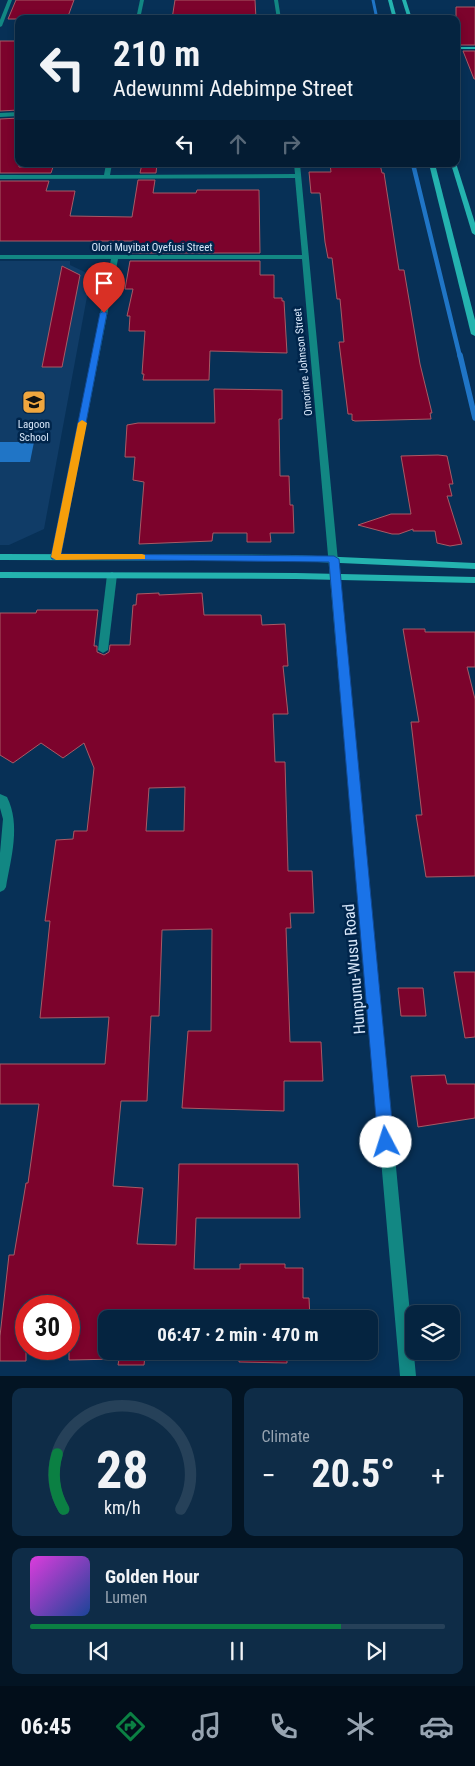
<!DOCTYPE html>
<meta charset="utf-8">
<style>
:root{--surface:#052440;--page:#0e2c47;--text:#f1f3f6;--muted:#97a4b1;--line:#264159;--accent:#0b8043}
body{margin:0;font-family:"Roboto Condensed",sans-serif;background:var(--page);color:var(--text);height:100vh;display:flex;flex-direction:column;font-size:19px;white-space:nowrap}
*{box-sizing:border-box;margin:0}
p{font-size:16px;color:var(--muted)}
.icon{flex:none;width:28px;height:28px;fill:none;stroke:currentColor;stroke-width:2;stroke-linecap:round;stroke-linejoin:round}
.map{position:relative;height:1376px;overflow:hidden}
.details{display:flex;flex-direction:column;gap:12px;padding:12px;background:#031423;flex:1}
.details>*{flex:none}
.top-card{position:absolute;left:15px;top:15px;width:445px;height:152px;border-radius:10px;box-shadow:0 2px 8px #0003,0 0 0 1px var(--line);background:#052440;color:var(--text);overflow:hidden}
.controls{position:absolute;left:405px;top:1305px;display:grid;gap:10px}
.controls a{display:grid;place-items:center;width:55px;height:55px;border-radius:10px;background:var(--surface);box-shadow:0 2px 8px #0003,0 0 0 1px var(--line);font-size:25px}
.speed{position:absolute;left:15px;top:1295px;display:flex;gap:10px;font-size:25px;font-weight:700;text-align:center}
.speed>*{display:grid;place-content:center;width:65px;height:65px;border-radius:50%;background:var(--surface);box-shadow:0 2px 8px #0003,0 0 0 1px var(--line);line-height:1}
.speed .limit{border:8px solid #d22;background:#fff;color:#111}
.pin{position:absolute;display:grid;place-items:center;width:42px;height:42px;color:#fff;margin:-51px -21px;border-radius:50% 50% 50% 0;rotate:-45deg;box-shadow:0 0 5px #0007}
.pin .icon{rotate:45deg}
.me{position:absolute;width:55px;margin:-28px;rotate:355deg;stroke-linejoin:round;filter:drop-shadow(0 0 4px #0008)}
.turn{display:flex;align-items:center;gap:18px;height:105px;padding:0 15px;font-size:22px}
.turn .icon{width:65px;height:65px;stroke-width:2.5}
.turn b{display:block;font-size:35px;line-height:42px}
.lanes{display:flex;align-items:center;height:48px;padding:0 15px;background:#0003;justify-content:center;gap:25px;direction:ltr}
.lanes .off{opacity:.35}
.big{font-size:38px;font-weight:700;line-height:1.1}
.details .card{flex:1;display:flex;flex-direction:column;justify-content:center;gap:8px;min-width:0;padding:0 18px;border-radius:10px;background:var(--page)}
.details .dial{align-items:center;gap:0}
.dial svg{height:130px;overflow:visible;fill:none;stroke:var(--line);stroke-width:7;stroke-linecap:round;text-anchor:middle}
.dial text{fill:var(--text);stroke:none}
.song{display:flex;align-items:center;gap:15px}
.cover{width:60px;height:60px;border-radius:8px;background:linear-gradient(135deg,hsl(300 70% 55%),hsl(220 70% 35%))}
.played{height:5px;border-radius:2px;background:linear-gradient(90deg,var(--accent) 75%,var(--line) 75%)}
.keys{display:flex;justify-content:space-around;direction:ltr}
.heat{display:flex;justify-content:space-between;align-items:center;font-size:28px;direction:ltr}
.details .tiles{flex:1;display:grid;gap:12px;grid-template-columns:1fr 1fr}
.card:last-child{grid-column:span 2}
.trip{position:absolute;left:98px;top:1310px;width:280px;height:50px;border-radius:10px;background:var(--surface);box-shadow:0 2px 8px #0003,0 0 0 1px var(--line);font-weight:700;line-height:50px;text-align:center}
.dock{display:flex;height:80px;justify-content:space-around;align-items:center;background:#020e1a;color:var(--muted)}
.dock .icon{width:35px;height:35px}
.dock .selected{color:var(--accent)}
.dock b{font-size:22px;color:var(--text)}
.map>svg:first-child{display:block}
.built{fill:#103c67}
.water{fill:#2075c6}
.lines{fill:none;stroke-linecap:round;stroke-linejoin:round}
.stream-far2{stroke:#2075c6;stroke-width:3}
.stream-far1{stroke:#2075c6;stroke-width:4.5}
.stream{stroke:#2075c6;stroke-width:5.5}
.building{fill:#7c032c;stroke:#a75a65;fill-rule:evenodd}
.lane{fill:#128783;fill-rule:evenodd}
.street{fill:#128783;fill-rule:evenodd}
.secondary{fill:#24b3af;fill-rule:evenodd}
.route{fill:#1a73e8;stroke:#114b97}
.slow{fill:#f59e0b}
.labels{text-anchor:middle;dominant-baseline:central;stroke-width:5;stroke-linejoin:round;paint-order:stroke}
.far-street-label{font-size:11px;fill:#d6e6f9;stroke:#00254b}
.far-poi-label{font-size:11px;fill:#d6e6f9;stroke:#00254b}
.near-street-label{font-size:16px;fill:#d6e6f9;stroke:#00254b}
</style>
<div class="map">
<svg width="475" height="1376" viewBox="0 0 475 1376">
<rect width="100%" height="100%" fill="#073056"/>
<!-- built -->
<polygon class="built" points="0,261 70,261 70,265 91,275 44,529 9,545 0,545"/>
<!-- water -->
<polygon class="water" points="0,442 34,442 30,462 0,462"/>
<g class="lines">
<!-- stream-far2 -->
<polyline class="stream-far2" points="373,0 377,19"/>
<!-- stream-far1 -->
<polyline class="stream-far1" points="413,164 460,357"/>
<!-- stream -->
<polyline class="stream" points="460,355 475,418"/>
</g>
<!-- building -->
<g class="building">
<polygon points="16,0 74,0 67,19 8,19"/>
<polygon points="175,0 255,0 256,19 172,19"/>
<polygon points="456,7 475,7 475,45 460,45 456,35"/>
<polygon points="0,41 19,41 19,110 0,111"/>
<polygon points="463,51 475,51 475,79 474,79"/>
<polygon points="19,118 19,167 53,167 51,173 0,173 0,119"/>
<polygon points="142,164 157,164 156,173 140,173"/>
<polygon points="330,164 380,164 382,173 384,173 399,270 404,270 420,364 432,413 430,413 431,419 355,421 352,420 352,414 348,414 339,342 344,342 340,299 337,299 332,258 328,258 325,242 320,193 311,193 309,172 331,172"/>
<polygon points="138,180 155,180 153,193 196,193 197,190 259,190 260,253 131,253 134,241 0,241 0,181 49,181 46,191 75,191 70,216 132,217"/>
<polygon points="130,261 260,261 260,275 274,275 274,298 282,298 282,301 284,301 287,353 210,351 209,380 143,380 144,374 142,374 145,331 129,331 130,316 127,316 133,289 125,289"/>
<polygon points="62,266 80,275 62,367 42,367"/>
<polygon points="214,389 282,390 282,419 279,419 280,476 289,476 290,505 293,505 294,533 270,533 271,542 247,542 247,533 213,533 212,541 139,544 144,482 133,480 135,457 125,457 127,425 138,423 215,423"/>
<polygon points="438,455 447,456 453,484 449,484 452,496 447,496 462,544 450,546 437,543 435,531 413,531 413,529 399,534 392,534 358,525 391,514 411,514 401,456"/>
<path d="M159,593V595L202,593L204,615H261L262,625L285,624L288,666H283L288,714H273L275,762H285L288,871H312L314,913H290L291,928H286L290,1042H321L323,1081H284V1111L182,1108L188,1031H211L212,931V929L162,930L159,1016H151L147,1101H121L113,1186L143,1188L137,1244L176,1245L179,1164H298L300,1218H196L194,1269H240V1264H285V1268H303V1298H309L310,1319H106V1351H191V1357L145,1356L144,1365H118L119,1359L69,1360V1306H26V1361H0V1336L9,1255H14L26,1183H28L39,1104H0V1064H105L109,1017L40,1018L50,921H45L56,840L73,839L74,831H87L94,768L84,743L63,758L41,743L13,763L0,755V613H36L37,610H98L94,646H97V652L104,655L109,652L110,645H130L133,605H136L137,594ZM185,787L184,831H146L149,788Z"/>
<polygon points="403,629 425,629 425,632 475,632 475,667 467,667 475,699 475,876 426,877 416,815 422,815 411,722 419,722"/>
<polygon points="454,972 475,972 475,1037 465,1038"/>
<polygon points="398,988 423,988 426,1016 401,1016"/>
<polygon points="445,1075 447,1084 475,1084 475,1118 418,1127 411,1076"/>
<polygon points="239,1351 287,1351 287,1363 239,1362"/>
</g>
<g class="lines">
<!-- lane -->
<polygon class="lane" points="112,572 117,575 108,650 103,653 98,650 107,575"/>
<!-- street -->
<g class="street">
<polygon points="8,0 12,0 2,26 0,27 0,20"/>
<polygon points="140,0 144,0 140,19 136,19"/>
<polygon points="274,0 278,0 281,19 277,19"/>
<polygon points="19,112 19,116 0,117 0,113"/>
<polygon points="106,164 112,164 110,175 295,174 294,164 300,164 416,1376 400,1376 302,259 118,259 60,557 56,560 52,557 111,259 0,259 0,255 302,255 295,178 0,179 0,175 104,175"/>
<path d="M0,794L7,797C21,825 11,858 6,887L4,890L0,892V853L3,819L0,808Z"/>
</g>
<!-- secondary -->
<g class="secondary">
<polygon points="388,0 392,0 397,19 393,19"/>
<polygon points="402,0 406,0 412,19 408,19"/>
<rect x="456" y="47" width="19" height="2"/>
<polygon points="456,163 475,223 475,235 472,233 451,164"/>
<polygon points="429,164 435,164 475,320 475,336 471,334"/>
<polygon points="0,554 295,555 475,563 475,569 295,561 0,560"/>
<polygon points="0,572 296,573 475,577 475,583 296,579 0,578"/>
</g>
</g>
<!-- route -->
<polygon class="route" points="104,311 107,313 61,554 334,556 339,559 394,1142 392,1147 386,1150 381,1147 378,1142 329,562 52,559 51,557 100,313"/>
<!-- slow -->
<polygon class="slow" points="82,420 87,423 61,554 142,554 145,555 145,559 56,560 51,557 78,423"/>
<!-- icons -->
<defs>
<g id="school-square" transform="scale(1.25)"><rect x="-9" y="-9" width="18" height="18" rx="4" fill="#f0a63e" stroke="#00254b"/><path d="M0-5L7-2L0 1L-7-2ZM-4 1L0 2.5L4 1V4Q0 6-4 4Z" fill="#111"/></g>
</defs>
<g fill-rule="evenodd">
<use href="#school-square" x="34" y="402"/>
</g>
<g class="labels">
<!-- far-street labels -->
<g class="far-street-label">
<text x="152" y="247">Olori Muyibat Oyefusi Street</text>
<text transform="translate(303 362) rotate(-96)">Omorinre Johnson Street</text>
</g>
<!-- far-poi labels -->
<g class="far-poi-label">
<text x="34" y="424">Lagoon<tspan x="34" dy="13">School</tspan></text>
</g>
<!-- near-street labels -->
<g class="near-street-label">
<text transform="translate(354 969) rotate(-95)">Hunpunu-Wusu Road</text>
</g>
</g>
</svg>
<div class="controls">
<a><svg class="icon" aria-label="layers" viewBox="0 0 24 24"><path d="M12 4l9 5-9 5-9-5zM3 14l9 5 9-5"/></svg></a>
</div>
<div class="speed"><div class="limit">30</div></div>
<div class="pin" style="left:104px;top:313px;background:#d93025"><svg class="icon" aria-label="arrive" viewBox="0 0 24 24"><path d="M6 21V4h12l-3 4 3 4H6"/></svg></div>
<svg class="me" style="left:386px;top:1142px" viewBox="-20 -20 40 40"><circle r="19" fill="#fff"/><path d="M0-13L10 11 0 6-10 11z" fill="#1a73e8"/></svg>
<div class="trip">06:47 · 2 min · 470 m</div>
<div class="top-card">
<div class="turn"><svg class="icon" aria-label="left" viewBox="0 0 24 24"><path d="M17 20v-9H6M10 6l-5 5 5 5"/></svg><div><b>210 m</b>Adewunmi Adebimpe Street</div></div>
<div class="lanes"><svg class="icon" aria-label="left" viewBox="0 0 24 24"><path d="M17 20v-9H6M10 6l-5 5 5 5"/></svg><svg class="icon off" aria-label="ahead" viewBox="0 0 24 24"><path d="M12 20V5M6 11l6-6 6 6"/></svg><svg class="icon off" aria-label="right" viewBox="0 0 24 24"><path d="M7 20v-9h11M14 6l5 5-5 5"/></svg></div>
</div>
</div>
<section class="details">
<div class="tiles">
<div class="card dial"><svg viewBox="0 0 100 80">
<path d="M14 69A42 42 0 1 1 86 69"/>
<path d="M14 69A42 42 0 0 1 10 35" stroke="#0b8043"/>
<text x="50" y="56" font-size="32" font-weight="700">28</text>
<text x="50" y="72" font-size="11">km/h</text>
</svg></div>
<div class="card"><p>Climate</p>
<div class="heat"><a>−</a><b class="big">20.5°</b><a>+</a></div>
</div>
<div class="card">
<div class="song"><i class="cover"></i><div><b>Golden Hour</b><p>Lumen</p></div></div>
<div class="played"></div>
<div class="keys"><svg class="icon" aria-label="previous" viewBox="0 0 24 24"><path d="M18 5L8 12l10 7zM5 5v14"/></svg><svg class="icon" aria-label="pause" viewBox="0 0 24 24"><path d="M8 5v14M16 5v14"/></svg><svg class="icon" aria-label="next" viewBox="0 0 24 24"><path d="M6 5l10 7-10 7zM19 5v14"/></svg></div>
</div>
</div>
</section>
<nav class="dock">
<b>06:45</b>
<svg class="icon selected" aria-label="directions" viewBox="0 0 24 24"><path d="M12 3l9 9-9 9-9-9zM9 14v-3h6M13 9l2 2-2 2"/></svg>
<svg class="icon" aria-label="music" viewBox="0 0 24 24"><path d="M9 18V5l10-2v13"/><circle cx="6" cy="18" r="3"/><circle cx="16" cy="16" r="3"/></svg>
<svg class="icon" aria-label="phone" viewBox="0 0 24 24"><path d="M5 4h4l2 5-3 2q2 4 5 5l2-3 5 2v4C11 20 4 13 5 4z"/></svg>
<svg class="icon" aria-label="climate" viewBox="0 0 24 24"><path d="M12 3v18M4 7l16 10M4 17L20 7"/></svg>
<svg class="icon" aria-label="car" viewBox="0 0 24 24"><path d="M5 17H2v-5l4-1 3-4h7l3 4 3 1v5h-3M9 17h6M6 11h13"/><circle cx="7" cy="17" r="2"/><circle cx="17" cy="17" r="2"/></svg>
</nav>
